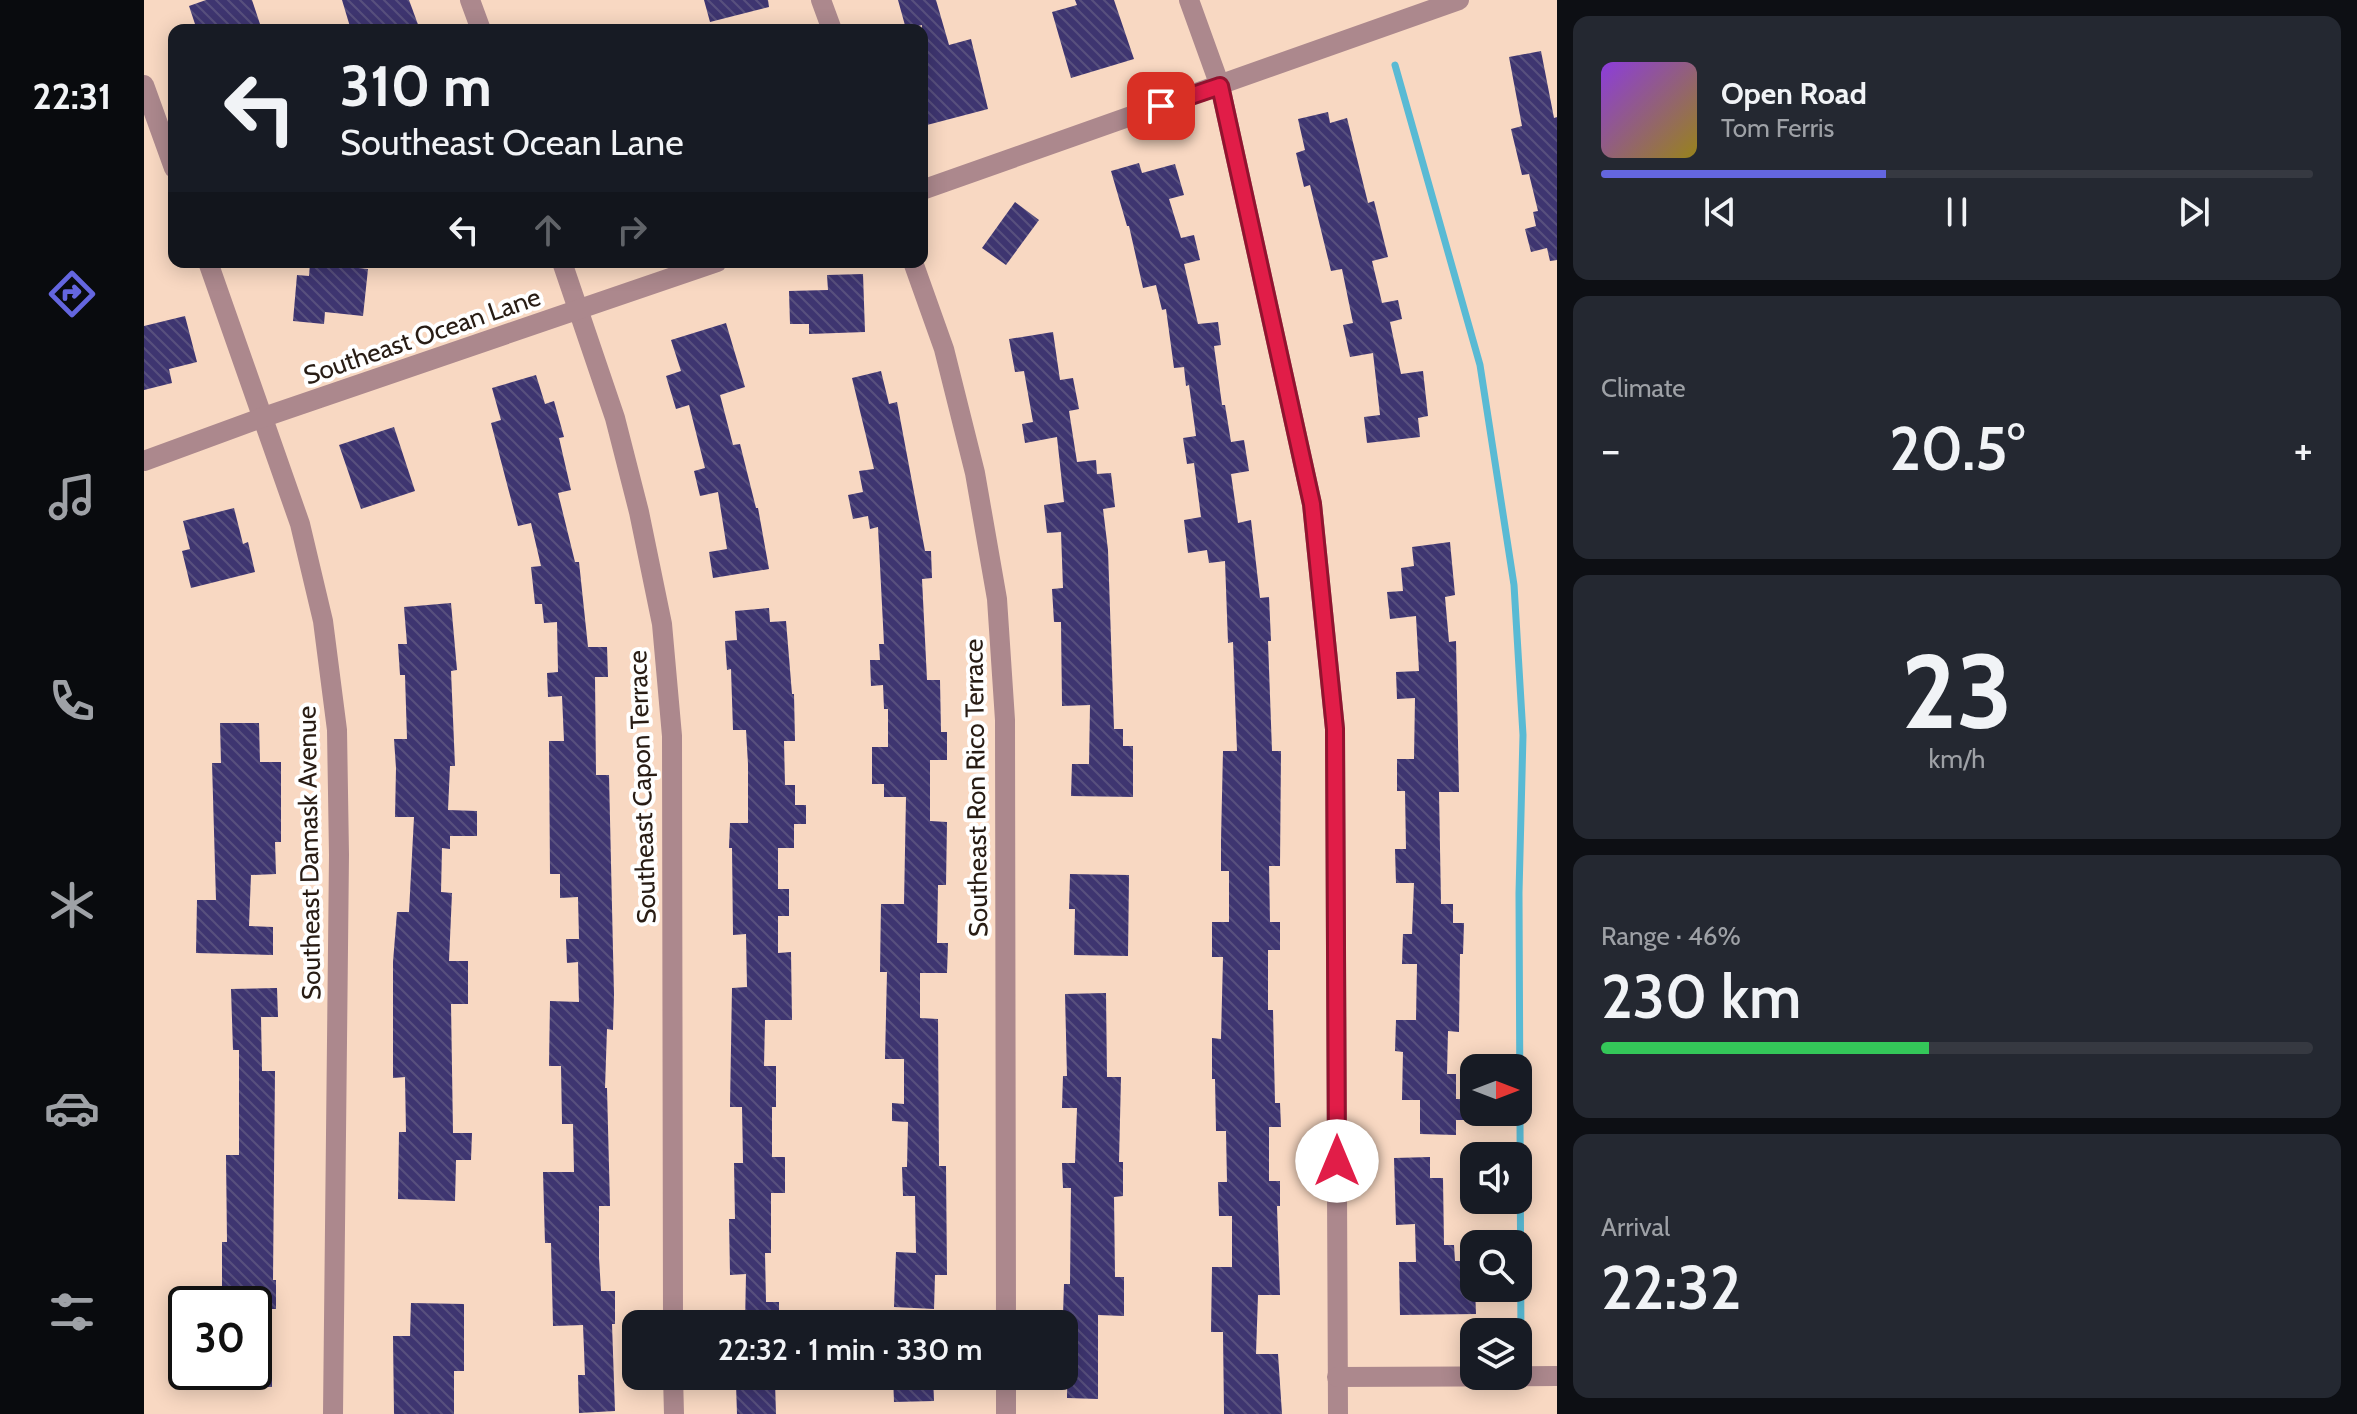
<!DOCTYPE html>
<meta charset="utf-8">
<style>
:root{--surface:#171b24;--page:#242831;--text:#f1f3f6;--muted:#9ea1a6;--line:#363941;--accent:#6466df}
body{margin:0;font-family:Cabin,sans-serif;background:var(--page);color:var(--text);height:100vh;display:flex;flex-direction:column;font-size:30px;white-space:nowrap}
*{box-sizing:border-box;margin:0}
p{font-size:26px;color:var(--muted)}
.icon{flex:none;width:44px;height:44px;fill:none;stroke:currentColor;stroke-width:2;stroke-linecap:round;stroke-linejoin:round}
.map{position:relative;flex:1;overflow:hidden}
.panel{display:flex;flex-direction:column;gap:16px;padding:16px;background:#0d0f14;width:800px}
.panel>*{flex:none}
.top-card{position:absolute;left:24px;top:24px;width:760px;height:244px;border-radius:16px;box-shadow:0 4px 20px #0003;background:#171b24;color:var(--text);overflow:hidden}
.needle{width:52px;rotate:90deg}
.fabs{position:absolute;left:1316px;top:1054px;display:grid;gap:16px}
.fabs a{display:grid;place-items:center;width:72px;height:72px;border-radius:16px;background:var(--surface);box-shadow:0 4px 20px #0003;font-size:40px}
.speed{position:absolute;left:24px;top:1286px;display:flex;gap:16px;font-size:40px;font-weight:700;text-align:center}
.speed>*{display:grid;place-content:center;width:104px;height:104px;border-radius:50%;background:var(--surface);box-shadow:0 4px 20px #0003;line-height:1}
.speed .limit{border:4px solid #111;border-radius:12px;background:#fff;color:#111}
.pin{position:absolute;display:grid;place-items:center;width:68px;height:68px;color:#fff;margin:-34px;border-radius:16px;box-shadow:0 4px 12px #0006}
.me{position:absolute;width:88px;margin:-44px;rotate:0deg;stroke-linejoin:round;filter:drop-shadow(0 0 6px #0008)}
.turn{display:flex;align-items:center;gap:28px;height:168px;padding:0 40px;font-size:36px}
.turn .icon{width:104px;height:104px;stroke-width:2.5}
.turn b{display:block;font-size:56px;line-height:68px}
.lanes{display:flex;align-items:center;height:76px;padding:0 40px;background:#0003;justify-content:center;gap:40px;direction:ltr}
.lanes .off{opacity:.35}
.big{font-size:60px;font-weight:600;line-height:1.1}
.panel .widget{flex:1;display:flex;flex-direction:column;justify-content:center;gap:12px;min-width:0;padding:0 28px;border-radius:16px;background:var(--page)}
.panel .dial{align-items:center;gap:0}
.dial b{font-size:104px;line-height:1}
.song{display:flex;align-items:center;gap:24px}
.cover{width:96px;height:96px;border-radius:12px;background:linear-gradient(135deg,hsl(270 70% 55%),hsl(50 70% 35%))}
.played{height:8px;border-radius:4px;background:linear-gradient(90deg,var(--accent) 40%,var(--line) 40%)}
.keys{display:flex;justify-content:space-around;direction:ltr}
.heat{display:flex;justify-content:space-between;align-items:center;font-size:44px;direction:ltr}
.charge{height:12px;border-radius:6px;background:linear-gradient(90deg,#34c759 46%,var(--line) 0)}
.trip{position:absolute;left:478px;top:1310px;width:456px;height:80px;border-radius:16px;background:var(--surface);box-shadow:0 4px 20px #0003;font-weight:600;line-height:80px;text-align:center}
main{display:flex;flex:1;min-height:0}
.tab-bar{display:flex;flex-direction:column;width:144px;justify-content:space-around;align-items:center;background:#090b0e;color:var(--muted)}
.tab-bar .icon{width:56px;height:56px}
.tab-bar .selected{color:var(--accent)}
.tab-bar b{font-size:36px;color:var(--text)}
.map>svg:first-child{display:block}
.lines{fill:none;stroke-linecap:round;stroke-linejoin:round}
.stream{stroke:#59bad4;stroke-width:7}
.building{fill:url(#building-back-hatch)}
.minor{stroke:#ac888d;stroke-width:20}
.route-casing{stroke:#92132f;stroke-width:20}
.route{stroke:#e11d48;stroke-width:14}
.labels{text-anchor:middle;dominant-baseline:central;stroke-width:8;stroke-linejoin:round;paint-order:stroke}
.street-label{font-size:26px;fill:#281c14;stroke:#fff}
</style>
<main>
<nav class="tab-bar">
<b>22:31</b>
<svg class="icon selected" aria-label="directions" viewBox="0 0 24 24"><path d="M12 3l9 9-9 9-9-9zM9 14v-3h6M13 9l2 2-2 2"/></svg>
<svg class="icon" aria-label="music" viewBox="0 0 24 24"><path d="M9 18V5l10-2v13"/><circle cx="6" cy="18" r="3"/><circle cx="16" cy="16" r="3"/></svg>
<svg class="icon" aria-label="phone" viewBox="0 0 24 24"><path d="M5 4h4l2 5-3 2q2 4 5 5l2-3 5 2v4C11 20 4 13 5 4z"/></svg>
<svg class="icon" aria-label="climate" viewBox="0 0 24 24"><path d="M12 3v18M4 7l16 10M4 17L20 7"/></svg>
<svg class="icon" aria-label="car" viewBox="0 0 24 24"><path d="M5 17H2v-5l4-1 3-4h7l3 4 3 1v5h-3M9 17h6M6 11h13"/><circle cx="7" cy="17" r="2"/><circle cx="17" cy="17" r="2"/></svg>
<svg class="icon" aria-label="filters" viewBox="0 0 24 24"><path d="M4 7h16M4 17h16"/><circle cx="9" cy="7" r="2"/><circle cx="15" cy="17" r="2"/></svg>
</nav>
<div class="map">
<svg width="1413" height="1414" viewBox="0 0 1413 1414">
<defs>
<pattern id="building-back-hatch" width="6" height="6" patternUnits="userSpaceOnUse" patternTransform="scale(2)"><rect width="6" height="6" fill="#3e3570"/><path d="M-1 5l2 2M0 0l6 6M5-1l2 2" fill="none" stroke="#58507e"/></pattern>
</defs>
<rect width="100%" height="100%" fill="#f8d8c2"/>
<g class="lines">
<!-- stream -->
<polyline class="stream" points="1251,65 1336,365 1370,585 1379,735 1375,893 1377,1347"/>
</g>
<!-- building -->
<g class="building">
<polygon points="62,0 108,0 118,30 53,30 45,6"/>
<polygon points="198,0 265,0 276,30 207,30"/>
<polygon points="560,0 624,0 625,7 566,22"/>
<polygon points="754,0 792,0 805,45 827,39 844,109 783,125 778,106 778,89 784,88 778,63 778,25 762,29"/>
<polygon points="931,0 970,0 990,59 927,78 908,12 933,5"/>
<polygon points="1397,51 1410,118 1413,117 1413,260 1406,261 1403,248 1387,252 1381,229 1392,226 1389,212 1394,211 1385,174 1378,175 1367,129 1378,126 1365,57"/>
<polygon points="1184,112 1186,123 1203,118 1224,203 1230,201 1244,257 1228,261 1238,303 1254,300 1258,319 1246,322 1257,374 1279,371 1284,416 1274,418 1276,437 1223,443 1220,417 1236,415 1229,353 1206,357 1199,325 1209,323 1198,269 1187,271 1166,185 1160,187 1152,153 1161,150 1154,119"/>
<polygon points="995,163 998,173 1031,164 1040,195 1025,199 1037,238 1050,235 1056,260 1040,264 1054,324 1074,322 1077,345 1070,346 1078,405 1081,405 1087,442 1100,440 1105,471 1087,474 1094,523 1107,520 1116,598 1125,597 1127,641 1124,641 1128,751 1137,751 1136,866 1125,866 1126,922 1136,922 1136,950 1124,950 1124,1010 1129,1010 1131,1103 1136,1103 1137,1127 1125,1127 1125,1181 1136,1181 1136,1206 1133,1206 1136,1295 1114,1295 1112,1354 1134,1354 1138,1414 1080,1414 1079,1332 1067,1332 1068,1267 1088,1267 1088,1216 1075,1216 1074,1182 1083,1182 1082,1131 1072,1131 1071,1079 1068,1079 1068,1038 1077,1039 1079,957 1068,957 1068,922 1085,922 1085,871 1077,871 1077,841 1079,751 1093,751 1089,642 1084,643 1081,561 1065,563 1063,550 1044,553 1040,520 1057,517 1050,463 1043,464 1039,438 1052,436 1045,385 1042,386 1040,367 1030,368 1022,309 1018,310 1012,285 999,288 985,226 983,226 967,171"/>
<polygon points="871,202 895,220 862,265 838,248"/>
<polygon points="166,263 224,269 219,316 181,312 180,324 149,321 153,275 165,276"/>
<polygon points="719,274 721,332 665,334 665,324 646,324 645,291 684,290 683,275"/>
<polygon points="41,316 53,362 25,369 28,383 0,390 0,326"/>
<polygon points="582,323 601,387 576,395 589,445 596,444 612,508 614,508 625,569 569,578 565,552 583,549 574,492 556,496 550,471 561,468 545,405 532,409 522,376 537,371 527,340"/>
<polygon points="909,332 916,380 929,378 935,409 925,411 933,462 952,460 953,474 967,473 971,507 959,509 964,550 970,729 979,729 979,746 989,746 989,797 927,796 928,764 945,764 946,705 918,706 917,622 910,622 908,589 919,588 917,532 903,533 900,505 920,502 913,437 881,443 878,424 889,422 880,371 871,372 865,339"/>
<polygon points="737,371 745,404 753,402 781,551 787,551 788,578 778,579 783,680 796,680 797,732 803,732 803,760 786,760 786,821 803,822 802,885 794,885 793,943 804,943 803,973 776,973 776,1018 794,1019 795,1166 802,1166 803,1275 791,1275 790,1309 750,1307 752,1252 772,1253 771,1196 759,1196 758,1167 763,1167 764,1122 748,1121 748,1103 760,1104 760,1059 741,1059 743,972 736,972 737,904 760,904 762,797 740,797 740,784 728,784 728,747 744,747 744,709 740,709 739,685 727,686 726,660 736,660 735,644 740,644 734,527 726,529 724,516 709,519 704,495 719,492 715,471 730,469 708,378"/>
<polygon points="392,375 401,404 410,401 420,437 415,438 427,490 414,493 431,562 435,562 444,647 463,647 464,677 451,677 452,775 465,775 470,995 469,1030 463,1029 461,1088 463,1088 466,1206 455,1206 455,1258 457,1291 471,1291 471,1324 468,1324 471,1411 435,1413 434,1375 441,1375 439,1325 409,1326 407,1243 401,1243 399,1172 430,1172 429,1124 418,1124 417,1066 405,1066 406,1001 435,1002 434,962 423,963 422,939 435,939 434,897 416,898 416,874 406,874 405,741 420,741 418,696 404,697 403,673 414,672 413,622 400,623 398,604 391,604 387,567 397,566 387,523 374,526 347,423 357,420 348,388"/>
<polygon points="250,427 271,491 217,509 195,445"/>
<polygon points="90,508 99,544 104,542 111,572 47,588 38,551 46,549 39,521"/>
<polygon points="1306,542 1311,595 1301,597 1305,642 1312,641 1315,792 1295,792 1297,904 1309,904 1309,923 1320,923 1319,954 1316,954 1315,1032 1304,1031 1303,1074 1312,1074 1312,1099 1326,1099 1326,1120 1312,1120 1312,1135 1276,1134 1276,1100 1258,1100 1259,1052 1251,1051 1252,1020 1272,1020 1273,964 1258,964 1259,934 1268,934 1270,883 1252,883 1251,849 1262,849 1261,791 1253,791 1253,759 1270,759 1271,698 1253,699 1252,672 1275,671 1272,616 1246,619 1243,592 1259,591 1257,568 1270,566 1268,547"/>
<polygon points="307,603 313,670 307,671 311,766 306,766 304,810 333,811 333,836 306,836 306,849 298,848 297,892 308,893 305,961 324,961 324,1004 307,1004 309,1133 328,1133 327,1160 312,1160 311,1201 254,1199 255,1132 262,1132 261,1077 249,1078 249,962 253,912 265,912 270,817 251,817 252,768 250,739 263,739 261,675 256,675 254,644 263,644 260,607"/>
<polygon points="625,608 626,622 642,621 648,694 650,694 651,741 640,741 641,785 651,785 651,805 662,805 662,824 650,824 650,848 634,848 634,889 645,889 645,916 634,916 634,953 647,952 648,1020 621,1020 620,1066 632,1066 632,1107 628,1107 628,1157 641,1157 641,1193 627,1193 627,1253 621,1253 622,1302 635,1302 635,1324 601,1324 602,1274 586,1275 585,1219 591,1219 590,1163 599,1163 598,1107 586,1107 588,988 603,987 602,934 589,935 588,848 585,848 586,823 604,823 604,764 602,730 589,730 587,669 583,670 581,641 593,640 591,611"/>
<polygon points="76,723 115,723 116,762 137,762 137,842 131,842 132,874 107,875 105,926 129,927 129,955 52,953 53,900 72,900 68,763 77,763"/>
<polygon points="926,874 985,875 984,956 930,955 931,909 925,909"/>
<polygon points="133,988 134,1017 117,1017 118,1071 131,1071 129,1280 132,1280 132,1309 128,1309 128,1387 110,1387 110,1304 78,1304 78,1242 83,1242 82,1155 95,1155 95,1050 89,1050 87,989"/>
<polygon points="962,993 963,1077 977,1077 975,1162 979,1162 979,1196 970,1197 971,1277 980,1277 980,1316 954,1315 954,1399 923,1398 924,1315 919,1315 920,1284 926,1284 927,1188 919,1188 918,1163 931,1163 933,1108 918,1108 919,1076 923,1076 921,994"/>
<polygon points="1286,1157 1286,1178 1299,1178 1300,1245 1310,1245 1311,1261 1330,1261 1332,1314 1256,1315 1255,1262 1272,1262 1271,1224 1252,1225 1250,1158"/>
<polygon points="267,1303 320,1304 320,1371 310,1371 310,1414 250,1414 249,1336 266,1336"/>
<polygon points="749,1376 789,1376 790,1401 750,1402"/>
<polygon points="631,1383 632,1414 593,1414 592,1384"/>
</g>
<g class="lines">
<!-- minor -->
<g class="minor">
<polyline points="326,0 337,30"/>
<polyline points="677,0 688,30"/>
<polyline points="1045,0 1076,86 1168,504 1191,729 1194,1414"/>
<polyline points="0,85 30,168"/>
<polyline points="778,190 1315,0"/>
<polyline points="64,262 156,524 179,621 193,730 195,855 189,1414"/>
<polyline points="418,262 471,418 495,512 518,624 528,736 529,1324"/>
<polyline points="769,262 800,349 831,473 853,599 861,720 862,1324"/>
<polyline points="0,461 120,417 573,262"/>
<polyline points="529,1376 530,1414"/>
<polyline points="862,1376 862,1414"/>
<polyline points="1193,1377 1413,1376"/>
</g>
</g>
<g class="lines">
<!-- route casing -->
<g class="route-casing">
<polyline id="route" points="1017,106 1076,86 1168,504 1191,729 1193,1161"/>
</g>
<!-- route -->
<use href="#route" class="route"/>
</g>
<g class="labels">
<!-- street labels -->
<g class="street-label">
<text transform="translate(278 336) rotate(-19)">Southeast Ocean Lane</text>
<text transform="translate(498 787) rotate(-92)">Southeast Capon Terrace</text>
<text transform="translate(832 788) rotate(-91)">Southeast Ron Rico Terrace</text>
<text transform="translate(165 853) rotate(-91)">Southeast Damask Avenue</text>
</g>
</g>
</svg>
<div class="fabs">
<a><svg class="needle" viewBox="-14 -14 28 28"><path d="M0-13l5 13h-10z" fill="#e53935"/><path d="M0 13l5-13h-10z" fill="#9ea1a6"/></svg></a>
<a><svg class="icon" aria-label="sound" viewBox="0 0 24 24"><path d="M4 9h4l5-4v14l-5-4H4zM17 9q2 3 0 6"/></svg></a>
<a><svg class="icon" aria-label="search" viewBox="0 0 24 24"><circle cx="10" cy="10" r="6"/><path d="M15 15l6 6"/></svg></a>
<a><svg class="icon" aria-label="layers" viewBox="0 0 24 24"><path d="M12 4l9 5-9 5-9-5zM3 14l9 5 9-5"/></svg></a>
</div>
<div class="speed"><div class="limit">30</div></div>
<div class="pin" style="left:1017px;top:106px;background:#d93025"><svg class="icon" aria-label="arrive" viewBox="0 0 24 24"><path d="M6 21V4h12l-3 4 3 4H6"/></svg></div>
<svg class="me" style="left:1193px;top:1161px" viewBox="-20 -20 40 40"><circle r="19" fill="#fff"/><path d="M0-13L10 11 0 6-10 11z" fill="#e11d48"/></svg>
<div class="trip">22:32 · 1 min · 330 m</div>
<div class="top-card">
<div class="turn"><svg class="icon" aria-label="left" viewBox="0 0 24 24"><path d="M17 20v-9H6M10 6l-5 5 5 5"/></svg><div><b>310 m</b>Southeast Ocean Lane</div></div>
<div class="lanes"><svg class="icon" aria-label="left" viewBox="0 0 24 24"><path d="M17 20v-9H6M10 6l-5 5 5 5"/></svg><svg class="icon off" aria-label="ahead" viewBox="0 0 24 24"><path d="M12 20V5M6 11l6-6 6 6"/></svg><svg class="icon off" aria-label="right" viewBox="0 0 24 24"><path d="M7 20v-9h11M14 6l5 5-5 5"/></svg></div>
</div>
</div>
<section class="panel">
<div class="widget">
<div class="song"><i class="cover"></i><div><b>Open Road</b><p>Tom Ferris</p></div></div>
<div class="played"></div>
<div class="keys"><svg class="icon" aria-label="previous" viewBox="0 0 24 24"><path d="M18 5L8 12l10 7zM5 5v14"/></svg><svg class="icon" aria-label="pause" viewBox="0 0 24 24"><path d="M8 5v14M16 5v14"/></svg><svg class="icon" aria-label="next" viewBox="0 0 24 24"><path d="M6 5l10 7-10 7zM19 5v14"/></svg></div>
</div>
<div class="widget"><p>Climate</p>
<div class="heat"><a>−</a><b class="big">20.5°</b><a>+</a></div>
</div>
<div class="widget dial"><b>23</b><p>km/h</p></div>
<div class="widget"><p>Range · 46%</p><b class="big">230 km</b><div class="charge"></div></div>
<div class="widget"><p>Arrival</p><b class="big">22:32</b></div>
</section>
</main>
